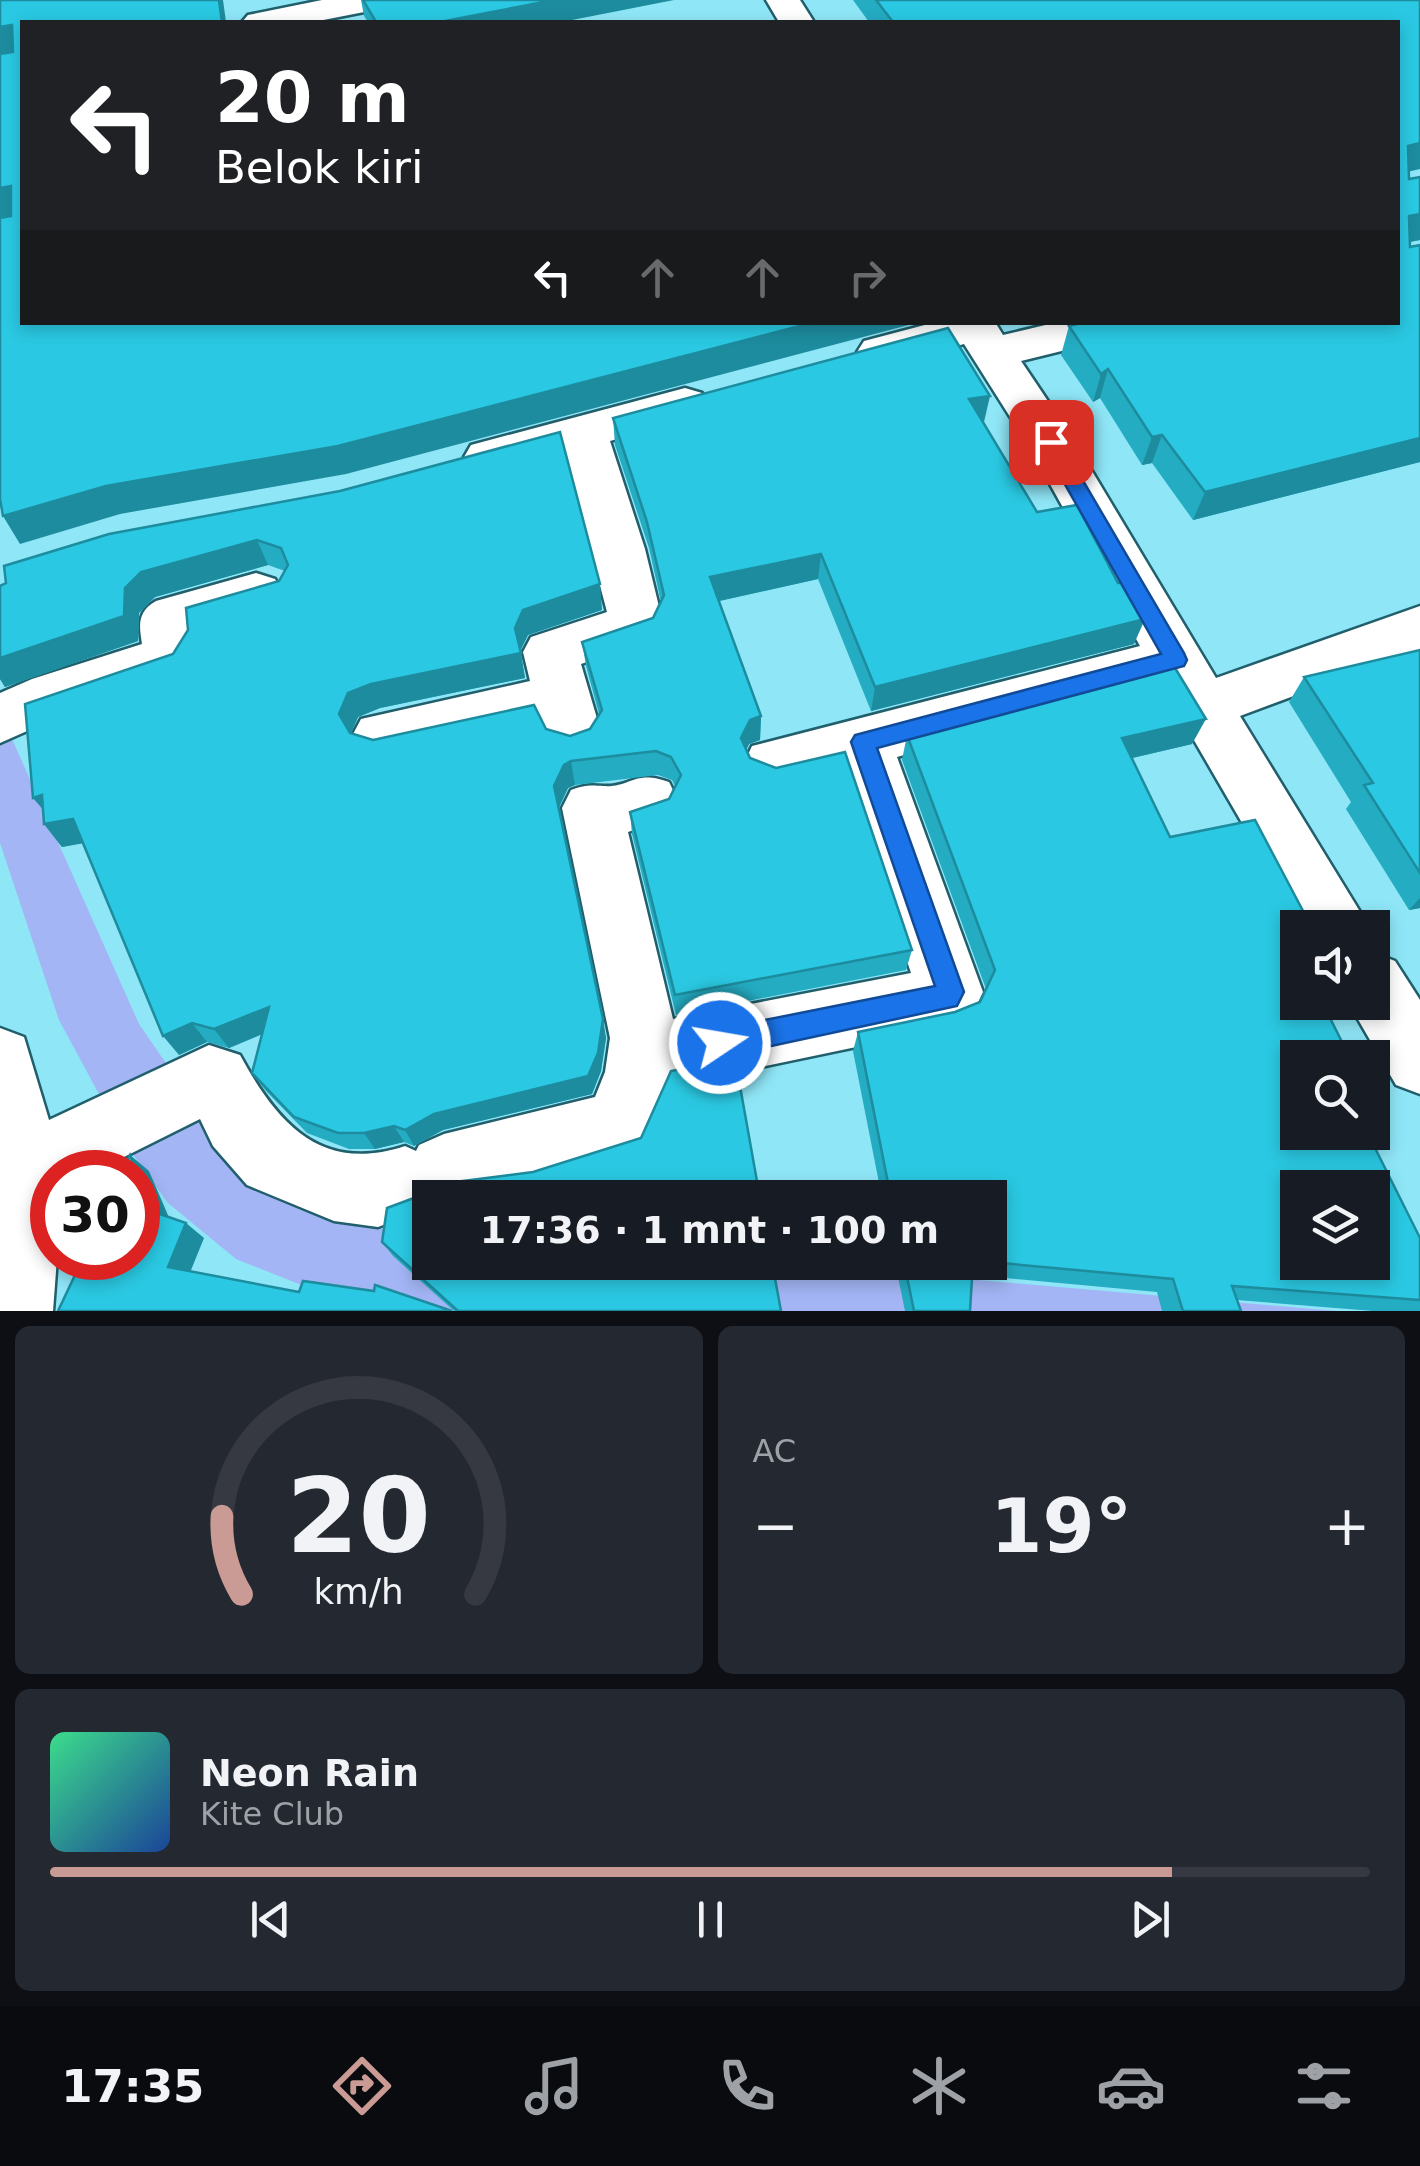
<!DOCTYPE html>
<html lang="id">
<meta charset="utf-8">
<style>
:root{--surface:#171b24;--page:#242831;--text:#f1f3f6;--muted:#9ea1a6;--line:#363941;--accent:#c99b94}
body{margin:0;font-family:"DejaVu Sans",sans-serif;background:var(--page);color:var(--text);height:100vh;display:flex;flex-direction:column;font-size:38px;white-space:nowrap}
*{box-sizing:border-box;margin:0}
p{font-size:32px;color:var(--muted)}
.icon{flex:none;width:55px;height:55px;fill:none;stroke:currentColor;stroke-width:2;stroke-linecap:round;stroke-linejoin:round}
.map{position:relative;height:1311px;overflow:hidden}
.drawer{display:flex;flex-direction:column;gap:15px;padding:15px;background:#0d0f14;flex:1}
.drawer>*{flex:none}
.top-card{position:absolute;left:20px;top:20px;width:1380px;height:305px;border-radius:0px;box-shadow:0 5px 15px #0003;background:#202124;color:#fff;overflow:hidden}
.controls{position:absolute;left:1280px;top:910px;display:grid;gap:20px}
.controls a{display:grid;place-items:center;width:110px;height:110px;border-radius:0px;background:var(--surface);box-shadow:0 5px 15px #0003;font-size:50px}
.speed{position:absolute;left:30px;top:1150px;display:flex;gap:20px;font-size:50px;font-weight:700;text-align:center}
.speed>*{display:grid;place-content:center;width:130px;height:130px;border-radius:50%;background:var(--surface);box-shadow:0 5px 15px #0003;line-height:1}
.speed .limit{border:15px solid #d22;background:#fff;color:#111}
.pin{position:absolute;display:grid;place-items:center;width:85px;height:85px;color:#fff;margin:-42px;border-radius:20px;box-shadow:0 5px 15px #0006}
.me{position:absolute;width:110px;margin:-55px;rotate:78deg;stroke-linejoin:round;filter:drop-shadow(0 0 8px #0008)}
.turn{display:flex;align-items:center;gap:35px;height:210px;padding:0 30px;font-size:45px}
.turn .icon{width:130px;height:130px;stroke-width:2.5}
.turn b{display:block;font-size:70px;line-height:85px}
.lanes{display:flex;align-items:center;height:95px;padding:0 30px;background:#0003;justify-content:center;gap:50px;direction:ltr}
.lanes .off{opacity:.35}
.big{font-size:75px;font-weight:700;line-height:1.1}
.drawer .widget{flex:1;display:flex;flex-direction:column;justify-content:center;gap:15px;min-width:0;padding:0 35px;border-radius:15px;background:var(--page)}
.drawer .dial{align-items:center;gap:0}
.dial svg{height:260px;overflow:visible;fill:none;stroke:var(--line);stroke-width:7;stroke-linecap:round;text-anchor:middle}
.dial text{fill:var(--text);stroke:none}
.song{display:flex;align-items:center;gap:30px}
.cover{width:120px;height:120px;border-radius:15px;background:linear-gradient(135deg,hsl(150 70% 55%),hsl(220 70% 35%))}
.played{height:10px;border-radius:5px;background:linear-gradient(90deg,var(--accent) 85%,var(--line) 85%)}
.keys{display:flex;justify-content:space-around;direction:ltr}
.heat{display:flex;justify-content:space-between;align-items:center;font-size:55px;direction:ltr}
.drawer .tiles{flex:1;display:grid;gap:15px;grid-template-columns:1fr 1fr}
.widget:last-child{grid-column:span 2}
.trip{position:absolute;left:412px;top:1180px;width:595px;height:100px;border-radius:0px;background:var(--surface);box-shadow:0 5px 15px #0003;font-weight:700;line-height:100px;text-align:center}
.menu{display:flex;height:160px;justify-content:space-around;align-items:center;background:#090b0e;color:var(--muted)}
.menu .icon{width:70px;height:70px}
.menu .on{color:var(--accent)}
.menu b{font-size:45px;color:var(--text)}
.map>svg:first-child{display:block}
.water{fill:#a3b5f5}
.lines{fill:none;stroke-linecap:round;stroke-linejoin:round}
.minor-casing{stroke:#205f6b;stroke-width:5}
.minor{fill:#fff;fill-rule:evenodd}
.wall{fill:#24acc2}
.shaded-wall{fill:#1d8c9e}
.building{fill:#2ac8e2;stroke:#1d8c9e;stroke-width:2.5;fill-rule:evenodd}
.route{fill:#1a73e8;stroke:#114b97;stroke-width:2.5}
</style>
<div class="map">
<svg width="1420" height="1311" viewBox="0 0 1420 1311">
<rect width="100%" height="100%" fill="#8fe6f7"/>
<!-- water -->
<polygon class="water" points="0,712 139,1024 230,1156 335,1214 393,1232 430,1262 768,1262 1337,1311 446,1311 314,1290 236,1259 168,1203 127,1146 59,1020 0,843"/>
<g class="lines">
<!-- minor casing -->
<g class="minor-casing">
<g id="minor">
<polygon points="322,0 395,0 390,7 313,22 242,22 248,15"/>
<polygon points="766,0 800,0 814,22 779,22"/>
<path d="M936,322H995L1003,335L1058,322H1145L1139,332L1021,361L1068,431L1216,678L1420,606V649L1240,716L1370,928H1303L1162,685L897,757L983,992L970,1019L947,1028L670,1086L642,1151C577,1177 500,1198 430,1198V1207L378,1227L334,1221L247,1185L213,1146L200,1119L94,1172H52V1258H57L53,1311H0V1028L24,1037L49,1120L209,1045L240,1055C277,1123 321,1174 405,1146L416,1151L419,1145L444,1134L595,1097L605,1072L610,1038L562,808L571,790C585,785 590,785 603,786C631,788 634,769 669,782L678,800L669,818L628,832L673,1019L911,973L844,771L773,788L752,780L744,763L752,746L1140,646L1031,450L964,344L880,367L864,363L857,352L864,341Z"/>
<polygon points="685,388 702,393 709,404 702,415 610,441 645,549 662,619 653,640 581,664 601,732 592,749 572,756 552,749 541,725 381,760 361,753 352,736 361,719 530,681 523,652 531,637 607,612 565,453 488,474 471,469 464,457 471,445"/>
<path d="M256,573L275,579L283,593L275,607L194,631L198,653L185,675L70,712L0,743V693L32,679L142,644C139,625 137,612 156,601Z"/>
<polygon points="1372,952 1395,961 1420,1000 1420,1094 1396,1085 1348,1002 1372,1002"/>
</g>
</g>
<!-- minor -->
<use href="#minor" class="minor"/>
</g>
<!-- wall -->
<g class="wall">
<polygon points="361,0 363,0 562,22 368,22 364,16"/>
<polygon points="853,0 1420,0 1409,171 1420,240 1410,242 1410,247 1420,245 1420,462 1193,520 1152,463 1142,465 1100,398 1093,402 1061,355 1069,326 1398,322 1398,22 869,22"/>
<polygon points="613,418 984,422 1037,512 1134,644 871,711 818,579 719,601 761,716 760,740 749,744 746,750 750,758 912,950 906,970 676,1015 632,834 630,812 669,799 675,786 672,780 658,775 575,785 568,788 559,808 606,1038 601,1071 592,1094 443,1130 414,1146 404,1142 375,1149 349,1149 307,1133 266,1091 252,1073 262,1034 229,1048 207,1042 179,1055 82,843 62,847 44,824 173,654 279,581 285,571 268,565 155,597 139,613 138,641 5,687 0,679 340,491 602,610 528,635 520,651 525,678 380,708 358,717 351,733 373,740 546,729 570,736 590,729 599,714 586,666 582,642 653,618 661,602 649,548 615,445"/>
<polygon points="1420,650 1420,908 1409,910 1346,809 1351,802 1289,702 1304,677"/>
<polygon points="907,735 1192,744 1132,758 1170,837 1298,1058 1420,1238 1420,1311 1373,1311 1237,1300 1241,1311 1162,1311 1157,1292 972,1275 970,1311 905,1311 895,1262 990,1262 990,1198 882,1198 853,1051 858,1032 955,1012 980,1002 986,989 902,760"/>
<polygon points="382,1242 781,1311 454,1311 393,1256"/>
</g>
<!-- shaded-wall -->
<g class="shaded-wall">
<polygon points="219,0 223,0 226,22 222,22"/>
<polygon points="554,0 674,0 562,22 440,22"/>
<polygon points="12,25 22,49 0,57 0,27"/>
<polygon points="1420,143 1420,169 1398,174 1408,146"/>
<polygon points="11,186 22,214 0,219 0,188"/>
<polygon points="1420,214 1420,240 1398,244 1409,216"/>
<polygon points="815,322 920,322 346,474 120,514 20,544 3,516 106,486"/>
<polygon points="1108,369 1100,398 1093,402 1101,374"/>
<polygon points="990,396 984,422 963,425 969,399"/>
<polygon points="1162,435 1152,463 1142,465 1152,437"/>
<polygon points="1420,438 1420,462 1193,520 1205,492"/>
<polygon points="257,540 268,565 155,597 139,613 138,641 5,687 0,679 0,658 125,588 141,572"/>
<polygon points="821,554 818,579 710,603 710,577"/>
<polygon points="600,584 602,610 528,635 519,653 515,628 523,610"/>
<polygon points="1145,619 1134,644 871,711 875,687"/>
<polygon points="521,653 525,678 380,708 358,717 349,738 339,714 348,693 371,684"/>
<polygon points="761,716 760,740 749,744 741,761 741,738 750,720"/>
<polygon points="1206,719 1192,744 1111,763 1122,738"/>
<polygon points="571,761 575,785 568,788 558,809 554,786 564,765"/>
<polygon points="42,795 52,820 33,798"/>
<polygon points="73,819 90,842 62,847 44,824"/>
<polygon points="1420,898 1420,908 1409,910"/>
<polygon points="269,1007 282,1026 229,1048 214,1029"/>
<polygon points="603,1019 606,1038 601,1071 592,1094 443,1130 414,1146 405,1130"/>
<polygon points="192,1023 207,1042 179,1055 163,1036"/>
<polygon points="394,1126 404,1142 375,1149 364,1133"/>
<polygon points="130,1155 149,1171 173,1227 154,1212"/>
<polygon points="186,1223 204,1238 187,1280 168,1267"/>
</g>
<!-- building -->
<g class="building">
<polygon points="0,0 219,0 222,22 22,22 22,322 815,322 338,446 106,486 3,516 0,499 0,218 11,216 11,186 0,188 0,54 13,52 12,25 0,27"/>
<polygon points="363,0 554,0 440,22 376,22"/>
<polygon points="876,0 1420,0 1420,143 1408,146 1409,179 1420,177 1420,214 1409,216 1410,247 1420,245 1420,438 1205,492 1162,435 1152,437 1108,369 1101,374 1069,326 1085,322 1398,322 1398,22 893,22"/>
<polygon points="948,328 990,396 969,399 1037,512 1077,505 1118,583 1123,582 1145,619 875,687 821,554 710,577 761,716 750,720 741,738 750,758 776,768 845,752 912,950 675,995 630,812 669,799 681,775 671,757 656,751 571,761 564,765 554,786 603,1019 598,1053 588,1076 434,1114 405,1130 394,1126 364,1133 338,1133 294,1117 252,1073 269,1007 214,1029 192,1023 163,1036 73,819 44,824 42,795 33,798 25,704 173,654 188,630 186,608 279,581 288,565 281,548 257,540 141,572 125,588 124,616 0,658 0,586 6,583 4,566 109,534 340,491 560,432 600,584 523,610 515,628 521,653 371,684 348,693 339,714 350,733 373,740 534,705 546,729 570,736 590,729 602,710 582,642 653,618 664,595 647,522 613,418"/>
<polygon points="1420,650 1420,873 1364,785 1373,783 1304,677"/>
<path d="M1172,663L1206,719L1122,738L1170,837L1255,820L1312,928H1298V1002H1322L1350,1058H1298V1132H1367L1420,1238V1300L1232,1286L1241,1311H1183L1173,1279L990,1262V1198H891L858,1032L955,1012L980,1002L995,970L907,735ZM1298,1188H1372V1262H1298Z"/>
<polygon points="735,1058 760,1198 430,1198 430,1262 772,1262 781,1311 458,1311 382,1242 387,1208 422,1195 424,1186 533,1172 641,1138 671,1071"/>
<polygon points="130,1155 137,1172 122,1172"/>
<polygon points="138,1173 154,1212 186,1223 168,1267 299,1292 303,1281 374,1291 375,1285 452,1311 58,1311 83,1258 138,1258"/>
<polygon points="904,1262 973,1262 970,1311 914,1311"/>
</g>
<!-- route -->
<polygon class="route" points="1051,435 1058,438 1184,653 1187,660 1184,666 877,748 964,992 957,1006 720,1057 710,1053 706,1043 710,1033 720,1029 935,986 851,742 855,735 1161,654 1041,442"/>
</svg>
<div class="controls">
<a><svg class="icon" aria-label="sound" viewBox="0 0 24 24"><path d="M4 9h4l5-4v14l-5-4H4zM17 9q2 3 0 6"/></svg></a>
<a><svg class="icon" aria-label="search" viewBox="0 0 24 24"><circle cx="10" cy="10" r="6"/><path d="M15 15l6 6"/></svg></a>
<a><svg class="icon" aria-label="layers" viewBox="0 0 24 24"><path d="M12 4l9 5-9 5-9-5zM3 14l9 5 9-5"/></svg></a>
</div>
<div class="speed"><div class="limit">30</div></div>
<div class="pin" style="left:1051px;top:442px;background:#d93025"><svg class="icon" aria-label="arrive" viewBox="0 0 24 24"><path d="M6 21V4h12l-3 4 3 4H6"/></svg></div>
<svg class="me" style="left:720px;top:1043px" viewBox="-20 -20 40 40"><circle r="17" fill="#1a73e8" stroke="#fff" stroke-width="3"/><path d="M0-11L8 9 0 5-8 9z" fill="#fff"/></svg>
<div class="trip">17:36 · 1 mnt · 100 m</div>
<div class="top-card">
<div class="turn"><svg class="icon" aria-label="left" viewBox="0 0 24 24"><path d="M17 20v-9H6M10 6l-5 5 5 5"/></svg><div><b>20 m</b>Belok kiri</div></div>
<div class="lanes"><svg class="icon" aria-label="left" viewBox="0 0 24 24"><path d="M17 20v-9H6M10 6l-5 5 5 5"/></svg><svg class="icon off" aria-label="ahead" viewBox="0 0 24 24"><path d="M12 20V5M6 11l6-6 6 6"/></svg><svg class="icon off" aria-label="ahead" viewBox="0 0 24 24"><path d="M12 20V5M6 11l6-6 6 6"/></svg><svg class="icon off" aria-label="right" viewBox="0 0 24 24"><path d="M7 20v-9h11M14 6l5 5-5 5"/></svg></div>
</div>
</div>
<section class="drawer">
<div class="tiles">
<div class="widget dial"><svg viewBox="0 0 100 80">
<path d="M14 69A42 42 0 1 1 86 69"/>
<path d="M14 69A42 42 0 0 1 8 45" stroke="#c99b94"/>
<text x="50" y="56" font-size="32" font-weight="700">20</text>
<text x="50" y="72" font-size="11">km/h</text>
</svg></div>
<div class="widget"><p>AC</p>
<div class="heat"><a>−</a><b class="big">19°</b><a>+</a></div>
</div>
<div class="widget">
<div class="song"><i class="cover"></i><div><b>Neon Rain</b><p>Kite Club</p></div></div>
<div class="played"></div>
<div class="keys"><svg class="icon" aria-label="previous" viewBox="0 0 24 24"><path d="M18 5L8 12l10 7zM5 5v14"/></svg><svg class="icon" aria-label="pause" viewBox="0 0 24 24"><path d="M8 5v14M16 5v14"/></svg><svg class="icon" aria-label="next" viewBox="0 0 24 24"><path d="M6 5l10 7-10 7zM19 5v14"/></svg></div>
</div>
</div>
</section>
<nav class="menu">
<b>17:35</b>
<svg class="icon on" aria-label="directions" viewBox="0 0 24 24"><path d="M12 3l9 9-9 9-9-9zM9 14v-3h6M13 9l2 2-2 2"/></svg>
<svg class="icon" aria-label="music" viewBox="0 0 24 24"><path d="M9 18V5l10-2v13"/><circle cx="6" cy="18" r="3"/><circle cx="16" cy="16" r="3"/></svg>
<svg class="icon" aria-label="phone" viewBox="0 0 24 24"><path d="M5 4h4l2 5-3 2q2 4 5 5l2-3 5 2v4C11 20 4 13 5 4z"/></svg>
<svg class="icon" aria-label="climate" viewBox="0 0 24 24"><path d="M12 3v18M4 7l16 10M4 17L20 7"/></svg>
<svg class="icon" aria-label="car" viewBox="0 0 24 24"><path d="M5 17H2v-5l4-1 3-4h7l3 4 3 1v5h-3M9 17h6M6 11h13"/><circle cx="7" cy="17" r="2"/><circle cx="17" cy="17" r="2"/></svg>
<svg class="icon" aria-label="filters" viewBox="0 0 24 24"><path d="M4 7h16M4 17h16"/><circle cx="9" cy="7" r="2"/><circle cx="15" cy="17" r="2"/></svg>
</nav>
